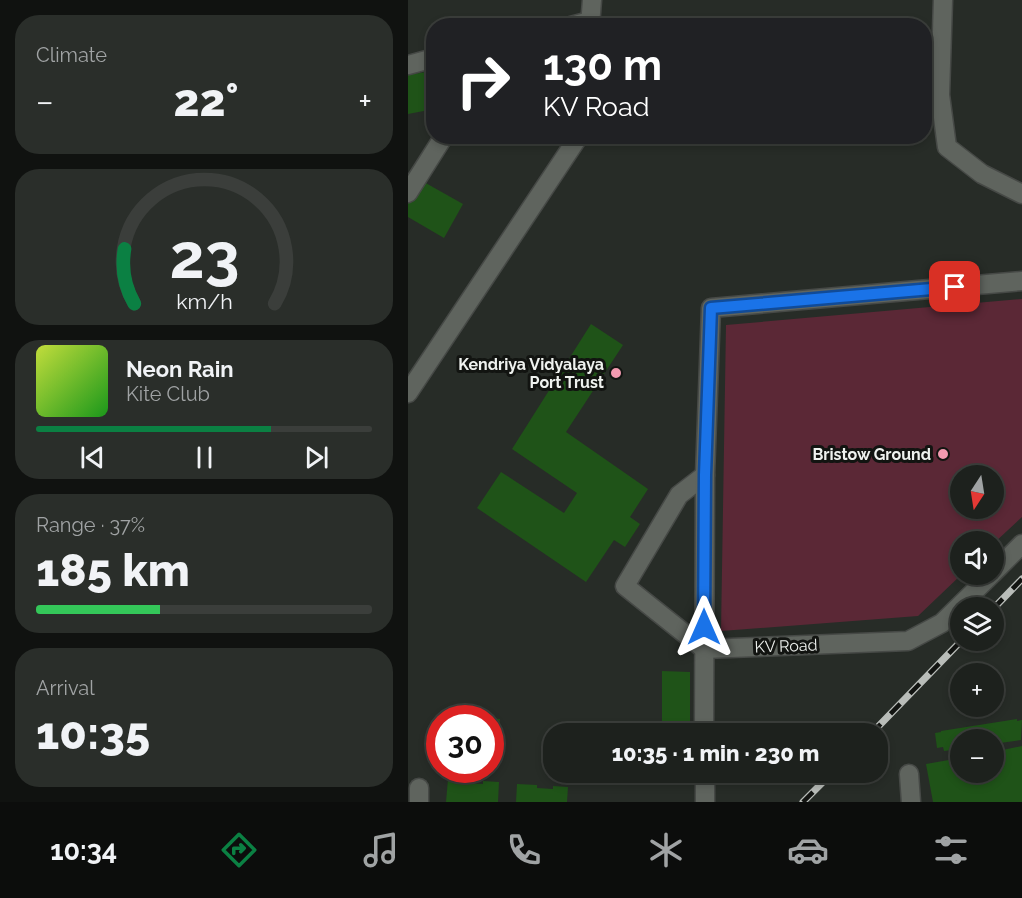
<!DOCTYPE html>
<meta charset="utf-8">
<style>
:root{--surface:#1d211d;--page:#2a2e2a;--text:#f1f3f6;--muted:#a0a3a4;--line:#3b3e3b;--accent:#0b8043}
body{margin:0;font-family:Raleway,sans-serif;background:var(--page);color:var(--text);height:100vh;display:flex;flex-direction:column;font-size:22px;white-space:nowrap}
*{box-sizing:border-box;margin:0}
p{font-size:20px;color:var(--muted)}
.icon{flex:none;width:33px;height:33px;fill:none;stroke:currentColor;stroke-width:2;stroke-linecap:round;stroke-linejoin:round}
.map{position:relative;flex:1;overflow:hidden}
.drawer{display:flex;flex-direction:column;gap:15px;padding:15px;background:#101210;width:408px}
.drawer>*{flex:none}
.hud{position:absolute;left:18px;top:18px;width:506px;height:126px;border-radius:24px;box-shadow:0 3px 9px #0003,0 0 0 2px var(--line);background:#202124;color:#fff;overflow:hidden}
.needle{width:39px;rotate:192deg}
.tools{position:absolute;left:542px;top:465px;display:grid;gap:12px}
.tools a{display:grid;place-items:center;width:54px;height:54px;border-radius:50%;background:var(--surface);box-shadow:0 3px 9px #0003,0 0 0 2px var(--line);font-size:30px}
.speed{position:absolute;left:18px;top:705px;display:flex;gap:12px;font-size:30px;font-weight:700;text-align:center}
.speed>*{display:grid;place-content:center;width:78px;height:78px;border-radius:50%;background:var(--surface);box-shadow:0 3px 9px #0003,0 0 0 2px var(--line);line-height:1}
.speed .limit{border:9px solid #d22;background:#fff;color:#111}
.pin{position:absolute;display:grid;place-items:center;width:51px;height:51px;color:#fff;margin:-26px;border-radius:12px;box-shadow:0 3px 9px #0006}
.me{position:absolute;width:66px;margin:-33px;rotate:0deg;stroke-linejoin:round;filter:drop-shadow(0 0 4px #0008)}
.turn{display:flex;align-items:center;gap:21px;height:126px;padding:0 18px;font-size:27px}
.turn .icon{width:78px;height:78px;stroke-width:2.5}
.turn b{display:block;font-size:42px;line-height:51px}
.big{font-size:45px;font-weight:800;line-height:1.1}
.drawer .tile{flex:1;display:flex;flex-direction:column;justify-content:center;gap:9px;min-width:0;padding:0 21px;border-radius:24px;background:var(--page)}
.drawer .dial{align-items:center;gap:0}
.dial svg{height:156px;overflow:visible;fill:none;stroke:var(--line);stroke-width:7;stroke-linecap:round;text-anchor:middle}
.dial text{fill:var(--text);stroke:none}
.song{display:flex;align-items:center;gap:18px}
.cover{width:72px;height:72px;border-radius:9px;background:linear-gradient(135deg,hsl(70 70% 55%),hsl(120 70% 35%))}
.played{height:6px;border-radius:3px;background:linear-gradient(90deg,var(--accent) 70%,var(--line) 70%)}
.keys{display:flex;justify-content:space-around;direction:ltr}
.heat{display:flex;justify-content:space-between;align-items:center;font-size:33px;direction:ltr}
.charge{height:9px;border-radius:4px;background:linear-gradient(90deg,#34c759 37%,var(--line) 0)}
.trip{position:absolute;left:135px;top:723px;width:345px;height:60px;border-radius:24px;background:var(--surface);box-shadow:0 3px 9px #0003,0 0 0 2px var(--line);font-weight:800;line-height:60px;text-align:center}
.menu{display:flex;height:96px;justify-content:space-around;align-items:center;background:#0c0d0c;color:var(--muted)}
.menu .icon{width:42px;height:42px}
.menu .active{color:var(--accent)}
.menu b{font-size:27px;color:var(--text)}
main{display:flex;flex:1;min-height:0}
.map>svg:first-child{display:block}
.green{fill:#5b2836;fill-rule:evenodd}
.building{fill:#1f5318}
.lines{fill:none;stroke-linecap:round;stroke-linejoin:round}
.minor-casing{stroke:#464946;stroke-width:21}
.minor{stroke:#5f645e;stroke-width:18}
.rail-casing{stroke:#b9bdb9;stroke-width:7}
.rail{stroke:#121411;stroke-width:4.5;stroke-dasharray:14;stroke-linecap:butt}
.route-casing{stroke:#114b97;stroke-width:15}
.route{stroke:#1a73e8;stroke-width:10}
.poi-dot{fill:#f29ab0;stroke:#121411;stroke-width:2}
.labels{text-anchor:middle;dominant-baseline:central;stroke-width:6;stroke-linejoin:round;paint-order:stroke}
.poi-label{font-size:16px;font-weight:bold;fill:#eff2ef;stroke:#121411;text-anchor:end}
.street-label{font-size:16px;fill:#eff2ef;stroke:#121411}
</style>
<main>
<section class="drawer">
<div class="tile"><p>Climate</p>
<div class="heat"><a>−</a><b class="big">22°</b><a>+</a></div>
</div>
<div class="tile dial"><svg viewBox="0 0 100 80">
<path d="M14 69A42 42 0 1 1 86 69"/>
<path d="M14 69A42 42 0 0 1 9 41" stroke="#0b8043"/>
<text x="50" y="56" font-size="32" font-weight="700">23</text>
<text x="50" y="72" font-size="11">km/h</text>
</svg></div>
<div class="tile">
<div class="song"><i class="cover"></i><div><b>Neon Rain</b><p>Kite Club</p></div></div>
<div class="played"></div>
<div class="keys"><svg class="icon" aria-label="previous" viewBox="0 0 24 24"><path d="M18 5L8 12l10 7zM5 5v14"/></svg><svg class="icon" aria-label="pause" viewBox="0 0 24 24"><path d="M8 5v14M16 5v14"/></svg><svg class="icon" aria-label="next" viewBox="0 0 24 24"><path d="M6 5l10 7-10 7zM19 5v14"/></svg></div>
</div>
<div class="tile"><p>Range · 37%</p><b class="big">185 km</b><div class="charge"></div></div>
<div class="tile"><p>Arrival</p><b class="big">10:35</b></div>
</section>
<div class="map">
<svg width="614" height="802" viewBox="0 0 614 802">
<rect width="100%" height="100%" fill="#272c27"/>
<!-- green -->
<path class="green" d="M614,299V517L585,544V542H552L553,575L510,616L313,631L318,325ZM552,476H585V508H552Z"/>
<!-- building -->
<g class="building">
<polygon points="24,71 26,109 0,114 0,75"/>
<polygon points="7,177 55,204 36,238 0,217 0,189"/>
<polygon points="183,324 215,345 158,432 240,489 222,517 232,524 217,547 206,540 178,582 69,508 93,472 156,513 169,493 104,449"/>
<polygon points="254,671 282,672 282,722 254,721"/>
<polygon points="45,714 76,715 76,718 45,718"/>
<polygon points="82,718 92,719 90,755 82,755"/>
<polygon points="609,719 609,721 614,720 613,740 585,744 585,740 552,740 552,749 536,751 535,747 529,748 527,733 533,732 533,731"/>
<polygon points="614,746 614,802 525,802 518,764 552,758 552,772 585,772 585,752"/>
<polygon points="40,779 60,780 60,783 75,784 75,781 91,782 90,802 38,802"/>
<polygon points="109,784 129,785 129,788 145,789 145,786 160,787 159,802 108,802"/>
</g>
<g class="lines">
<!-- minor casing -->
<g class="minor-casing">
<g id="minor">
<polyline points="535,0 532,95 539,147 574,174 614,194"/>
<polyline points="163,26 182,21"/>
<polyline points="182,26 184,0"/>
<polyline points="0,65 26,58"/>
<polyline points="0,193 36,136"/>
<polyline points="0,393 171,136"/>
<polyline points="585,573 614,544"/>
<polyline points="296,649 500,641 534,623 584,574"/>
<polyline points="296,649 217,586 271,495 297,475"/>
<polyline points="296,734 297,475 303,308 614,281"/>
<polyline points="297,772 297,802"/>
<polyline points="501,774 503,802"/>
<polyline points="11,802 11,788"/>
</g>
</g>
<!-- minor -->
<use href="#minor" class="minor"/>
<!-- rail casing -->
<g class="rail-casing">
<g id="rail">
<polyline points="585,609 614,579"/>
<polyline points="463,734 554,640"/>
<polyline points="395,802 425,772"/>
</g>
</g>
<!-- rail -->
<use href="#rail" class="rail"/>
</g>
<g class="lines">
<!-- route casing -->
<g class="route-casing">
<polyline id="route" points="296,627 297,475 303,308 547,287"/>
</g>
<!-- route -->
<use href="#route" class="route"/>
</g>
<!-- markers -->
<g class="poi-dot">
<circle cx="208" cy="373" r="6"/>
<circle cx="535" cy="454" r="6"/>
</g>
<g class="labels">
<!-- poi labels -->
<g class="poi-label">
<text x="196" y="364">Kendriya Vidyalaya<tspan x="196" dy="18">Port Trust</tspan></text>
<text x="523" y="454">Bristow Ground</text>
</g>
<!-- street labels -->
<g class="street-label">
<text transform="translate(378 646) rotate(-2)">KV Road</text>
</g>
</g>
</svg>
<div class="tools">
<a><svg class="needle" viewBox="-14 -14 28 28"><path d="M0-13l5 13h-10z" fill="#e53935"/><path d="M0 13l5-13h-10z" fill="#a0a3a4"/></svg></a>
<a><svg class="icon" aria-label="sound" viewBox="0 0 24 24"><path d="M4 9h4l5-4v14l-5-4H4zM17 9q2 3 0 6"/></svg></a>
<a><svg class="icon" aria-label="layers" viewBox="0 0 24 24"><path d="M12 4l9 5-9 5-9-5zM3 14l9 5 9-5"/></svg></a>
<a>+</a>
<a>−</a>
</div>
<div class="speed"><div class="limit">30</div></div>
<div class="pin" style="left:547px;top:287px;background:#d93025"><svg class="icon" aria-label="arrive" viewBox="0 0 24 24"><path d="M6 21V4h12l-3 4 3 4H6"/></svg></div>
<svg class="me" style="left:296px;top:627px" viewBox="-20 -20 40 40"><path d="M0-17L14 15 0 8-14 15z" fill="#1a73e8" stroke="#fff" stroke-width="4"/></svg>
<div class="trip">10:35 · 1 min · 230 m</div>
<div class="hud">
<div class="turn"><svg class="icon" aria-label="right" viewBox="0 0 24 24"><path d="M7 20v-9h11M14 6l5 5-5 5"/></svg><div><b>130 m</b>KV Road</div></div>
</div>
</div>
</main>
<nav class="menu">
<b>10:34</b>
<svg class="icon active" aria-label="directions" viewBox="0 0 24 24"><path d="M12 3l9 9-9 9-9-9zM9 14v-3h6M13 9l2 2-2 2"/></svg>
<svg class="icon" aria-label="music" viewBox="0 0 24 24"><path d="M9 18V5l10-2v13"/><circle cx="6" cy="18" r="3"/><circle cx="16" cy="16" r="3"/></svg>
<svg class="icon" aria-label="phone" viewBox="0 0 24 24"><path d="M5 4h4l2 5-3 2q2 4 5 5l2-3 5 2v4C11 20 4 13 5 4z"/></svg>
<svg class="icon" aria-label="climate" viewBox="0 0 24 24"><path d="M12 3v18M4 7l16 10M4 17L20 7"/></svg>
<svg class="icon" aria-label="car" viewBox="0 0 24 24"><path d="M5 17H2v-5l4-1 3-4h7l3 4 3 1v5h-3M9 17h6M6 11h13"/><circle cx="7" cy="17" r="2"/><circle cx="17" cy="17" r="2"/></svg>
<svg class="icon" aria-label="filters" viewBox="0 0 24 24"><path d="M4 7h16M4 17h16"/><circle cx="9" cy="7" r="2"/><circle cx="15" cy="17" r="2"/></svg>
</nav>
